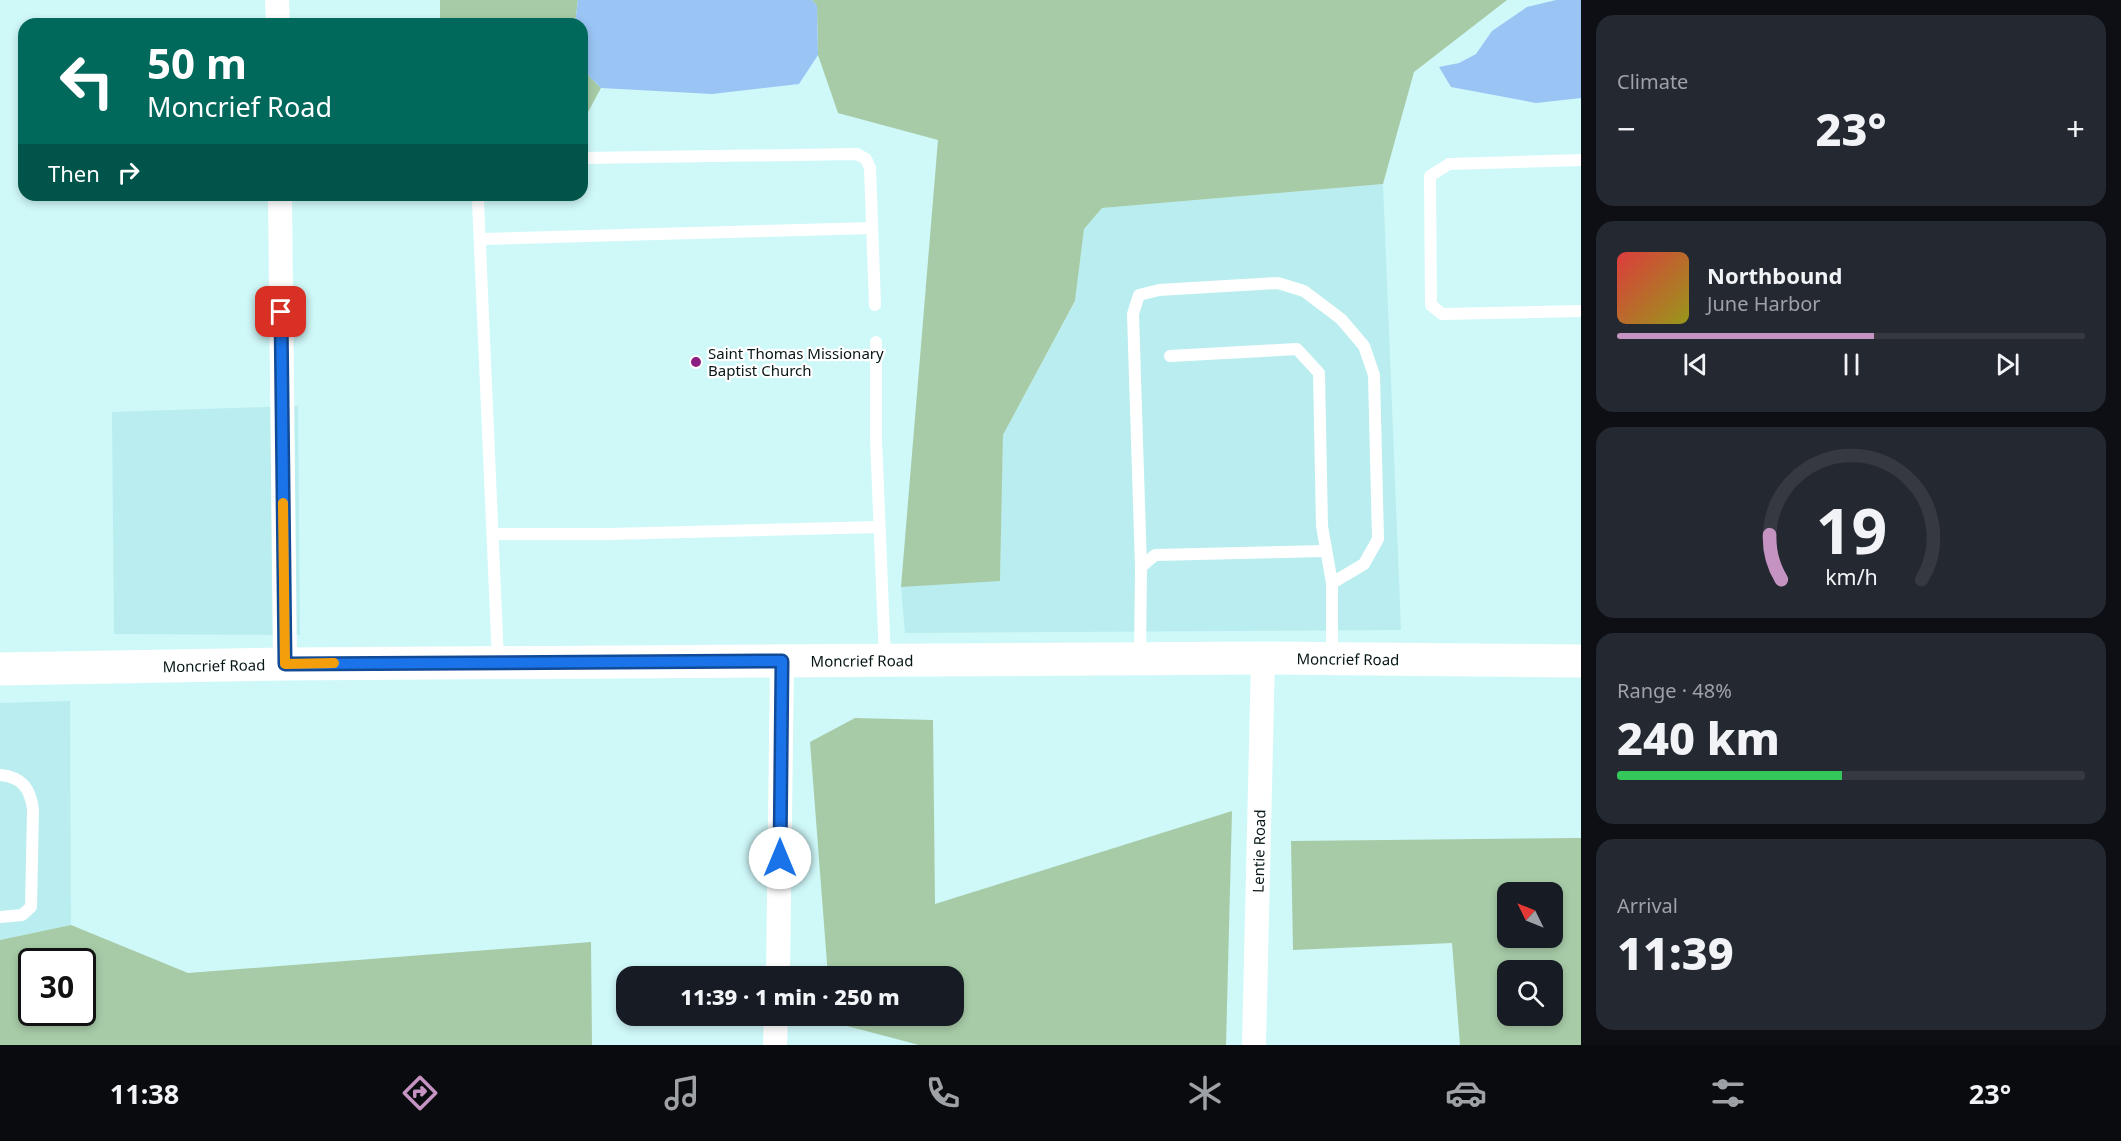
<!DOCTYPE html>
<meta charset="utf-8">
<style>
:root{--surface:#171b24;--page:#242831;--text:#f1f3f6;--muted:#9ea1a6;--line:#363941;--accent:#c493c1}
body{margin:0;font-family:"Noto Sans",sans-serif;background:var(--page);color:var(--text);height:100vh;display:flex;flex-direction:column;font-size:22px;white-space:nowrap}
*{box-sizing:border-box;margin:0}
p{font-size:20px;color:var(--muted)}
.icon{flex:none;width:33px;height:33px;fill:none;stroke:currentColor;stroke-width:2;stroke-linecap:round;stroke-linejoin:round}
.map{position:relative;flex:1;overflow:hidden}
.sheet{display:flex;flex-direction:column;gap:15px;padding:15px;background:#0d0f14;width:540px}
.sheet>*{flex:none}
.top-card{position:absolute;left:18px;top:18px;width:570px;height:183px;border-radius:18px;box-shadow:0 3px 9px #0003;background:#00695c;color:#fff;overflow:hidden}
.needle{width:39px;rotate:313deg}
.controls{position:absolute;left:1497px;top:882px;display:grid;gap:12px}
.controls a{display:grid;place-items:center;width:66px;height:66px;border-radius:12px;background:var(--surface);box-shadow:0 3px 9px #0003;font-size:30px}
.speed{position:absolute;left:18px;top:948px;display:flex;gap:12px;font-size:30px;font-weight:700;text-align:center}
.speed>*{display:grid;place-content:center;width:78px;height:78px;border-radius:50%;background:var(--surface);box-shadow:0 3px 9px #0003;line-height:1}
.speed .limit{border:3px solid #111;border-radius:9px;background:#fff;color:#111}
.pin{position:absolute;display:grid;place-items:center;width:51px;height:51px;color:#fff;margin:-26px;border-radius:12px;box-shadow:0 3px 9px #0006}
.me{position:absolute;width:66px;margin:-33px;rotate:0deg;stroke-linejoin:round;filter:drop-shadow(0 0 4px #0008)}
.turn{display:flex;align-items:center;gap:21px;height:126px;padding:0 30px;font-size:27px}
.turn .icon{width:78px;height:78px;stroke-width:2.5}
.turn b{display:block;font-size:42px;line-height:51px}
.then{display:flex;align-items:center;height:57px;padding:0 30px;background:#0003;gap:12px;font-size:22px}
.big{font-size:45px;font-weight:800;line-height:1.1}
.sheet .card{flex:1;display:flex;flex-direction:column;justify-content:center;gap:9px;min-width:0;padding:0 21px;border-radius:18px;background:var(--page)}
.sheet .dial{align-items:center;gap:0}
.dial svg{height:156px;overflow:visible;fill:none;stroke:var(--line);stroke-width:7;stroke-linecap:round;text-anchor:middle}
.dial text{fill:var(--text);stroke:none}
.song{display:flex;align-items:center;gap:18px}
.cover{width:72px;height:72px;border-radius:9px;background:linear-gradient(135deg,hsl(0 70% 55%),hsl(60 70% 35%))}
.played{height:6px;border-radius:3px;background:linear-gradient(90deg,var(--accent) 55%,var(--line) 55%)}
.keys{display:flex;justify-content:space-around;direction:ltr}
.heat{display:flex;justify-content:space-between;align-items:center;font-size:33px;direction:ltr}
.charge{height:9px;border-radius:4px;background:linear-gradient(90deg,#34c759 48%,var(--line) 0)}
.trip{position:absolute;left:616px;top:966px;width:348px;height:60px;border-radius:18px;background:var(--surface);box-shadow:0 3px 9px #0003;font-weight:800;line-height:60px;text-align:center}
.menu{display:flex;height:96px;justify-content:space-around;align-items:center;background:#090b0e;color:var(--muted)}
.menu .icon{width:42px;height:42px}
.menu .current{color:var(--accent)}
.menu b{font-size:27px;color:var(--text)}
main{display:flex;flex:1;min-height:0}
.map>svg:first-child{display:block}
.built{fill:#b9edef}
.green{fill:#a7cba7;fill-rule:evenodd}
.water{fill:#9ac4f4}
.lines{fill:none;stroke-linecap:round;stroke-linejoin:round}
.lane{stroke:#fff;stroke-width:12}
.street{stroke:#fff;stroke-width:24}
.secondary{stroke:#fff;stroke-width:33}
.route-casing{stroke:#114b97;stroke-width:15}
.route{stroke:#1a73e8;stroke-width:10}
.slow{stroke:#f59e0b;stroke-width:10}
.poi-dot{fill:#8c1e81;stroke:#fff;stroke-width:2}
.labels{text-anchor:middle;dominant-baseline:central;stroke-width:4.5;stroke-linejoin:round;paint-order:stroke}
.poi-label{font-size:15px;fill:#071616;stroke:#fff;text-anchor:start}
.street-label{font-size:15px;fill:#071616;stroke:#fff}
</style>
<main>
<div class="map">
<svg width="1581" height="1045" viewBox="0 0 1581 1045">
<rect width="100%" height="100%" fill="#cff8f9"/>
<!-- built -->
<g class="built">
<polygon points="1383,184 1401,630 905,633 901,587 1000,580 1003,435 1075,302 1084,229 1102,208"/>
<polygon points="298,406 300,635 114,634 112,412"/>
<polygon points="70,701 71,925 0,940 0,703"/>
</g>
<!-- green -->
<g class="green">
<polygon points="440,0 578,0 575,24 440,24"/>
<polygon points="812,0 1507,0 1414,72 1383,184 1102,208 1084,229 1075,301 1003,435 1000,581 901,587 938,140 838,113 818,55 817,6"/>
<polygon points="582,69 601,88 588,112 582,113"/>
<polygon points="855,718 933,720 935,904 1232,811 1226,1045 919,1045 832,1022 831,1016 954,1016 954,976 828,976 810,742"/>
<path d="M1581,838V1045H1460L1452,943L1293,950L1291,841ZM1552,892V938H1508V892ZM1552,970V1016H1508V970Z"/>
<path d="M71,925L188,973L591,942L592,1045H0V940ZM32,962H82V1012H32Z"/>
</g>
<!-- water -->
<g class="water">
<polygon points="578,0 812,0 817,6 818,55 799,84 712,94 601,88 582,69 582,24 575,24"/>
<polygon points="1556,0 1581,0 1581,98 1536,103 1451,87 1439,67 1459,63 1476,54 1492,31 1527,7"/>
</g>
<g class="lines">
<!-- lane -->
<g class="lane">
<polyline points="582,158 857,154 866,159 870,168 875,305"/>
<polyline points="1581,160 1449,164 1430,176 1431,305 1442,314 1581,311"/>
<polyline points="480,195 478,201 498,661"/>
<polyline points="480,239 872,228"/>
<polyline points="876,342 876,439 885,659"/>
<polyline points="1170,356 1297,349 1319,373 1322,526 1332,583 1332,656"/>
<polyline points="493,534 610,534 879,527"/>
<polyline points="1141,567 1133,314 1139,295 1159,290 1278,283 1304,291 1341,319 1364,346 1374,375 1378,539 1364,564 1332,583"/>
<polyline points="1140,658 1141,567 1155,555 1326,551"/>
<path d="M0,775C22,777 30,788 33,809L31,907L22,915L0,917"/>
</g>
<!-- street -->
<g class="street">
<polyline points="277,0 278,24"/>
<polyline points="280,195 285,664"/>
<polyline points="778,976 782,661"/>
<polyline points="775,1045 776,1016"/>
<path id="s1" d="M1254,1045L1263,658"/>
</g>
<!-- secondary -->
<path class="secondary" id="s2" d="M0,669L285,664L1263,658L1581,661"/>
</g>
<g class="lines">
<!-- route casing -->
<g class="route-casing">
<polyline id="route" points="281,312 285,664 782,661 780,858"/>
</g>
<!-- route -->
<use href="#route" class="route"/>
<!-- slow -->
<polyline class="slow" points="283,503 285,664 334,663"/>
</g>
<!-- markers -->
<circle class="poi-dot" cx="696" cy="362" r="6"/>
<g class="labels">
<!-- poi labels -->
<g class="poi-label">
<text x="708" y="353">Saint Thomas Missionary<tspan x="708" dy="17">Baptist Church</tspan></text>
</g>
<!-- street labels -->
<g class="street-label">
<text stroke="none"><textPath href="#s2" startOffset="1348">Moncrief Road</textPath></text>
<text stroke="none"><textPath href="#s2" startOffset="862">Moncrief Road</textPath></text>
<text stroke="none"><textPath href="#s2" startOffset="214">Moncrief Road</textPath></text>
<text stroke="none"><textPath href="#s1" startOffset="194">Lentie Road</textPath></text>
</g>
</g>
</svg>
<div class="controls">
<a><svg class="needle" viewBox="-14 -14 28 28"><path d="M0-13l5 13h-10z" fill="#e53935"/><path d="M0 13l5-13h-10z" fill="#9ea1a6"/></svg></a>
<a><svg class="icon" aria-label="search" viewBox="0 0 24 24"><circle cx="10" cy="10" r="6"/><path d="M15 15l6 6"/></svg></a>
</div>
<div class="speed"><div class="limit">30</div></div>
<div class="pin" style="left:281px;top:312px;background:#d93025"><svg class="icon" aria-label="arrive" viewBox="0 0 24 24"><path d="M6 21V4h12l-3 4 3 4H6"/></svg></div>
<svg class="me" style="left:780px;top:858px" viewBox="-20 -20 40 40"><circle r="19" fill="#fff"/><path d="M0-13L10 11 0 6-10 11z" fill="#1a73e8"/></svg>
<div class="trip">11:39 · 1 min · 250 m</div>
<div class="top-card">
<div class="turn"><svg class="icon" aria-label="left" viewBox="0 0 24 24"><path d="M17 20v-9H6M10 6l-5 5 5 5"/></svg><div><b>50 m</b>Moncrief Road</div></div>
<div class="then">Then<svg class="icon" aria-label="right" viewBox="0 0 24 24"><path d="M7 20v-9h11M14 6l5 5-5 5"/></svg></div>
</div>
</div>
<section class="sheet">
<div class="card"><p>Climate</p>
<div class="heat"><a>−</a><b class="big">23°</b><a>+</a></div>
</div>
<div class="card">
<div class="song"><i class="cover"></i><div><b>Northbound</b><p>June Harbor</p></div></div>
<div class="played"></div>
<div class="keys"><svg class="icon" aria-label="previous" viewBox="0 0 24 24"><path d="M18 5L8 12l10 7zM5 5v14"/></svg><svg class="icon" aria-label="pause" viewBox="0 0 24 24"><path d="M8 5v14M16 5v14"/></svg><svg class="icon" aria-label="next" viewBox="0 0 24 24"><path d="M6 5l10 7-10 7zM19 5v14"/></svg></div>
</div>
<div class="card dial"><svg viewBox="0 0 100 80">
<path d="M14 69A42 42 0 1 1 86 69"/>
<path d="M14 69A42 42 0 0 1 8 46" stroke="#c493c1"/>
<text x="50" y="56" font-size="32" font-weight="700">19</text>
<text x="50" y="72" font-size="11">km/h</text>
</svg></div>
<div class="card"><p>Range · 48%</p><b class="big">240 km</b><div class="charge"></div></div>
<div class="card"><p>Arrival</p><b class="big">11:39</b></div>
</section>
</main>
<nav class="menu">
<b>11:38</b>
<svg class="icon current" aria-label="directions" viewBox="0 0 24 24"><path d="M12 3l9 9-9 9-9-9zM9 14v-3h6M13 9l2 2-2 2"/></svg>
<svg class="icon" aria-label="music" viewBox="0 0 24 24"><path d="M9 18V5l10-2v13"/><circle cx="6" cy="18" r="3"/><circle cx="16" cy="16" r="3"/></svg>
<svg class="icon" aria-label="phone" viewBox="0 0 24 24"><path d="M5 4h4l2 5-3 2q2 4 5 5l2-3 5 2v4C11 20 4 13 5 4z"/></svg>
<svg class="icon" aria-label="climate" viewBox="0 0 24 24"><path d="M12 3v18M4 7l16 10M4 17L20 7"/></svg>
<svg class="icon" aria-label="car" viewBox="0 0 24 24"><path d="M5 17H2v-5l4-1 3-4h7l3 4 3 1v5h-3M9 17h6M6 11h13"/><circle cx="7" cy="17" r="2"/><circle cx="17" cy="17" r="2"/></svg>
<svg class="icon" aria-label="filters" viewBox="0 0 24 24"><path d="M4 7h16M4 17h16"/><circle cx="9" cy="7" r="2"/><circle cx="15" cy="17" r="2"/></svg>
<b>23°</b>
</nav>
